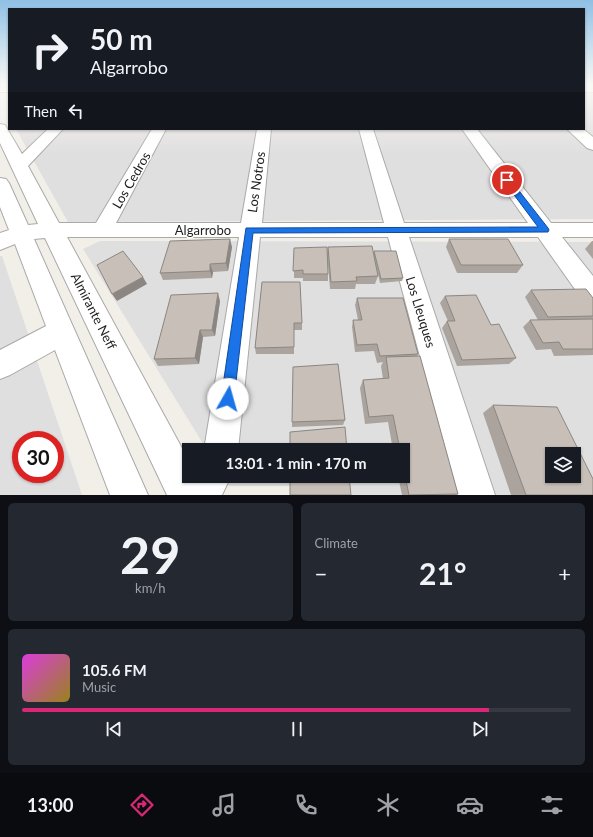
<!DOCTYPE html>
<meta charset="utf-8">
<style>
:root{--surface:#171b24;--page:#242831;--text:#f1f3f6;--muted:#9ea1a6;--line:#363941;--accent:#db2777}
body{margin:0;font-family:Lato,sans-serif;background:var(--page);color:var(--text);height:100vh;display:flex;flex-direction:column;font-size:15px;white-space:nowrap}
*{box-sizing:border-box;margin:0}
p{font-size:13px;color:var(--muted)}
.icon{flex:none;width:22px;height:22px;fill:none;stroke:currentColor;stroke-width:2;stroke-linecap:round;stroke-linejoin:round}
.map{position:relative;height:495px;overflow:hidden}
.side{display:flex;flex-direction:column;gap:8px;padding:8px;background:#0d0f14;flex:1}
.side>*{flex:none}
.guide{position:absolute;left:8px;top:8px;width:577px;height:122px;border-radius:0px;box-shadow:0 1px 3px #0004;background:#171b24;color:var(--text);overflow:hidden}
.buttons{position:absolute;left:545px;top:447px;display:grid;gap:8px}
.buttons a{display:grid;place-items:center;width:36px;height:36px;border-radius:0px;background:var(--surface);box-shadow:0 1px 3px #0004;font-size:20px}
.speed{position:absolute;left:12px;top:431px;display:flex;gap:8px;font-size:20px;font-weight:700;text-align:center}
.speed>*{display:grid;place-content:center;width:52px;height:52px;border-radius:50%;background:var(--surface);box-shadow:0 1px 3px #0004;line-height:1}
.speed .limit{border:6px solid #d22;background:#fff;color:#111}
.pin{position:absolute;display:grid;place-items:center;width:34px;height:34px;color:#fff;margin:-17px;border:2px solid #fff;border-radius:50%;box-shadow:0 1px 4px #0007}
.me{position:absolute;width:44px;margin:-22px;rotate:7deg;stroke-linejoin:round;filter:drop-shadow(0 0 3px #0008)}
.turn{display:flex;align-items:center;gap:14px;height:84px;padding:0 16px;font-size:18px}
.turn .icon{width:52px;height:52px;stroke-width:2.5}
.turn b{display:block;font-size:28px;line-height:34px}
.then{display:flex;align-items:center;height:38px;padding:0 16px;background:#0003;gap:8px;font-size:15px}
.big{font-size:30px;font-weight:700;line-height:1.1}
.side .tile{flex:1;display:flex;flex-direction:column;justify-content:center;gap:6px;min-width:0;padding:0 14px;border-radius:6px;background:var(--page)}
.side .dial{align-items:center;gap:0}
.dial b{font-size:52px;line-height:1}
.song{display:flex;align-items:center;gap:12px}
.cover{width:48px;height:48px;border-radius:6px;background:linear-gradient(135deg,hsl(300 70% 55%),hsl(50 70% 35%))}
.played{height:4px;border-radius:2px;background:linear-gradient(90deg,var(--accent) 85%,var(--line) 85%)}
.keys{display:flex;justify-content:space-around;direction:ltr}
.heat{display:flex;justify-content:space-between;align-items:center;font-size:22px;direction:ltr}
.side .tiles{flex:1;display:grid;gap:8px;grid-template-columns:1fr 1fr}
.tile:last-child{grid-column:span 2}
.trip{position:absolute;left:182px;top:443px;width:228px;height:40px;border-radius:0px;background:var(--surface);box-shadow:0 1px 3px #0004;font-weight:700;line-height:40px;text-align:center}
.dock{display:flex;height:64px;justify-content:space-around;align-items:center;background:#090b0e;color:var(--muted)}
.dock .icon{width:28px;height:28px}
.dock .on{color:var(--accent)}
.dock b{font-size:18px;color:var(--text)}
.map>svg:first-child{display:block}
.residential{fill:#e0dfdf;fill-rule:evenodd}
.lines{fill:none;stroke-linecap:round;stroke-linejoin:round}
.minor-casing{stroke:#a9a9a9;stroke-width:2}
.minor{fill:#fff;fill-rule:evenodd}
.wall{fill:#aba49e}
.shaded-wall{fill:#8b8681}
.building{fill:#c7bfb8;stroke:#8b8681;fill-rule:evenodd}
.route{fill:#1a73e8;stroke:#114b97}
.labels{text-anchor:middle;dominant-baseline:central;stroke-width:3;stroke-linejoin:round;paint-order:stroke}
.street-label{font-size:13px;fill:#222;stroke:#fff}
</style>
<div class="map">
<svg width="593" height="495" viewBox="0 0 593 495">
<rect width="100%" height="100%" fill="#f2efe9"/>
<!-- residential -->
<g class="residential">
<polygon points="584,93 593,93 593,219 68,222 16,129 584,129"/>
<path d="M100,241L593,242V495H340L339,486H229L223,476H403V450H207L83,249ZM552,454H574V476H552Z"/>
<path d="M0,256H2L82,495H0ZM21,440H55V474H21Z"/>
</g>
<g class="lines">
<!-- minor casing -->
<g class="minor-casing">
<g id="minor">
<rect x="0" y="85" width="9" height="7"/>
<rect x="584" y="85" width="9" height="7"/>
<polygon points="0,124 5,125 22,154 48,129 63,129 28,166 59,223 96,223 152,129 166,129 116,223 241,223 257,129 271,129 262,223 384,223 359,129 373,129 404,223 528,223 462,129 477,129 551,223 593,223 593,237 562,237 593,276 593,305 584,302 538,237 409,237 495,495 457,495 388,237 260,237 238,450 204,450 239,237 67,237 189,461 189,476 231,476 222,495 167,495 45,238 34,239 148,495 110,495 55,350 10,375 0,379 0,350 46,326 15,244 0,250 0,233 9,230 0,207 0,178 6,179 9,183 28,225 38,224 0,143"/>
<polygon points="567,129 583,129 593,137 593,150 587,148"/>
</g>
</g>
<!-- minor -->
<use href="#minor" class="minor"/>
</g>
<!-- wall -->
<g class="wall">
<polygon points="449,239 523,265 517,273 457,273 446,247"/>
<polygon points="592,241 593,241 593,259 585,249"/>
<polygon points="232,247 228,271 213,272 212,278 163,280 160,273"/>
<polygon points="328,247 374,255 374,251 403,278 402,281 380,283 375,261 378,276 375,284 356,284 355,289 330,289 327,254"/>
<polygon points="294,248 328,274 328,281 303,281 303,278 294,278"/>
<polygon points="262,282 302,323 302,330 294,330 294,354 256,354 255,348"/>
<polygon points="531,290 593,298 593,355 554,356 551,349 536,350 523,327 530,320 538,320 525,297"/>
<polygon points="445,296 491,325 516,358 509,364 457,366 442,328 447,321 448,321 440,303"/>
<polygon points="357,298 418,354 417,356 458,494 457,495 402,495 398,476 403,476 403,450 393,450 388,422 365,424 360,388 363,380 383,379 381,366 383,362 377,363 374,351 355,352 352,327 353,320 358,320 355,305"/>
<polygon points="220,301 215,336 203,337 199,364 158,366 154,359"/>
<polygon points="293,367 345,420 343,425 292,427"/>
<polygon points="493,405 593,495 511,495 483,413"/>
</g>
<!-- shaded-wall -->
<g class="shaded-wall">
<polygon points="230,239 232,247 228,271 226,263"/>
<polygon points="210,264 213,272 212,278 210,271"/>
<polygon points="143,277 147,284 117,301 112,294"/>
<polygon points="218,293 220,301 215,336 212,330"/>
<polygon points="200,330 203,337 199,364 195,358"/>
</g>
<!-- building -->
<g class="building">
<polygon points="230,239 226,263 210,264 210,271 160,273 170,241"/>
<polygon points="449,239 508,239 523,265 461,265"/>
<polygon points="372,246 378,276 356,277 357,281 331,282 328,247"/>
<polygon points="327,247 328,274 303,274 303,270 293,271 294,248"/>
<polygon points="123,251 143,277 112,294 97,265"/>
<polygon points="374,251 396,251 403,278 381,279"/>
<polygon points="262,282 300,282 302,323 294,323 294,347 255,348"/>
<polygon points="586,289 593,298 593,316 548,317 531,290"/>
<polygon points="218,293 212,330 200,330 195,358 154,359 171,295"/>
<polygon points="476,295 491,325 499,324 516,358 462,360 447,321 455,321 445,296"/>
<polygon points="357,298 403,298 418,354 380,356 377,344 357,345 353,320 362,320"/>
<polygon points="593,319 593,349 563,349 559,342 543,343 530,320"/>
<polygon points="420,356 458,494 409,495 403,466 403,450 400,450 393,415 369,417 363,380 389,378 386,357"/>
<polygon points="338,364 345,420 292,422 293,367"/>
<path d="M493,405L557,407L593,479V495H526ZM552,454H574V476H552Z"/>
<polygon points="345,427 347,450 290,450 290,432"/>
<polygon points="290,476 349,476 351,495 290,495"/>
</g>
<!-- sky -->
<linearGradient id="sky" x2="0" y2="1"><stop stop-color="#8fc0e4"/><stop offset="0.55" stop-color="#f9f8f5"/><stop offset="1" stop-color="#f9f8f5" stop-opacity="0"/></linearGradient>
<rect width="593" height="154" fill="url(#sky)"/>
<!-- route -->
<polygon class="route" points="507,177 509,178 548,228 549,230 548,232 253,233 234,399 232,404 228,406 223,404 221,399 246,228 538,227 503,180"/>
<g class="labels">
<!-- street labels -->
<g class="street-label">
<text transform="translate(131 180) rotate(-60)">Los Cedros</text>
<text transform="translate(256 182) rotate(-82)">Los Notros</text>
<text x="203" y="230">Algarrobo</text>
<text transform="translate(94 311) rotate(63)">Almirante Neff</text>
<text transform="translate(421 312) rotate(73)">Los Lleuques</text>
</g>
</g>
</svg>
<div class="buttons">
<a><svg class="icon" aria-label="layers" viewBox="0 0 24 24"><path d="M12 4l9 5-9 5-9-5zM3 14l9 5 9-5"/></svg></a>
</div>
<div class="speed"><div class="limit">30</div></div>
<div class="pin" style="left:507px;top:180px;background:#d93025"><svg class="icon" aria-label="arrive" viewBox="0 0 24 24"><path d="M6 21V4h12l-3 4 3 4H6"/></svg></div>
<svg class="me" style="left:228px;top:399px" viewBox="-20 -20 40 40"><circle r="19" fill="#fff"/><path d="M0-13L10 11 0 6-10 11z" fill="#1a73e8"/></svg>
<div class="trip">13:01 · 1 min · 170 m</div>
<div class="guide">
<div class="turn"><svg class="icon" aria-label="right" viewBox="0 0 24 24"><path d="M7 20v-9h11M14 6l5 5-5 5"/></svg><div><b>50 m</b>Algarrobo</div></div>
<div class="then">Then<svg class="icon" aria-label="left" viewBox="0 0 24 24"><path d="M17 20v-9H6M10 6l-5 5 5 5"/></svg></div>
</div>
</div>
<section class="side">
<div class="tiles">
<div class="tile dial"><b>29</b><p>km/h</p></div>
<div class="tile"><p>Climate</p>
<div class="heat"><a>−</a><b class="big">21°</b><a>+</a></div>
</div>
<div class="tile">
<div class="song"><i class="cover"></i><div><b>105.6 FM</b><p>Music</p></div></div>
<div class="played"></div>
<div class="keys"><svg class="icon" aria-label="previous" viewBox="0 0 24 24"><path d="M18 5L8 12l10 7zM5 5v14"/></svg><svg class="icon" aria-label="pause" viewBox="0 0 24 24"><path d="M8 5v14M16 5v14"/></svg><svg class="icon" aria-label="next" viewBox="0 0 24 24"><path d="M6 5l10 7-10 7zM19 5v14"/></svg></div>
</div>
</div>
</section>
<nav class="dock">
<b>13:00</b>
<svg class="icon on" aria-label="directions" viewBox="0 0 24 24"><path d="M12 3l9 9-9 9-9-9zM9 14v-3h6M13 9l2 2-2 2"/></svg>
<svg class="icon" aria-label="music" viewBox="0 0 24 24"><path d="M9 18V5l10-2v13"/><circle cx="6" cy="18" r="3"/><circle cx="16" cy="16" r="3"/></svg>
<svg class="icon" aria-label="phone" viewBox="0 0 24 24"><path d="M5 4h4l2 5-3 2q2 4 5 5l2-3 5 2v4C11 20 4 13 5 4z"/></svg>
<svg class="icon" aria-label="climate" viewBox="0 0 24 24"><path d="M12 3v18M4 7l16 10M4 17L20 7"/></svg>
<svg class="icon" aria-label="car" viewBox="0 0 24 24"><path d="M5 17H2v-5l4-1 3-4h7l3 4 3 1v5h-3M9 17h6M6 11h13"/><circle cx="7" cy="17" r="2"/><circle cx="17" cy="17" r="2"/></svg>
<svg class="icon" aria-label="filters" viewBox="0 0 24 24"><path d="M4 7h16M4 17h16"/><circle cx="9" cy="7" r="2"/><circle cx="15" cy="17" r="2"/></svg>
</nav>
